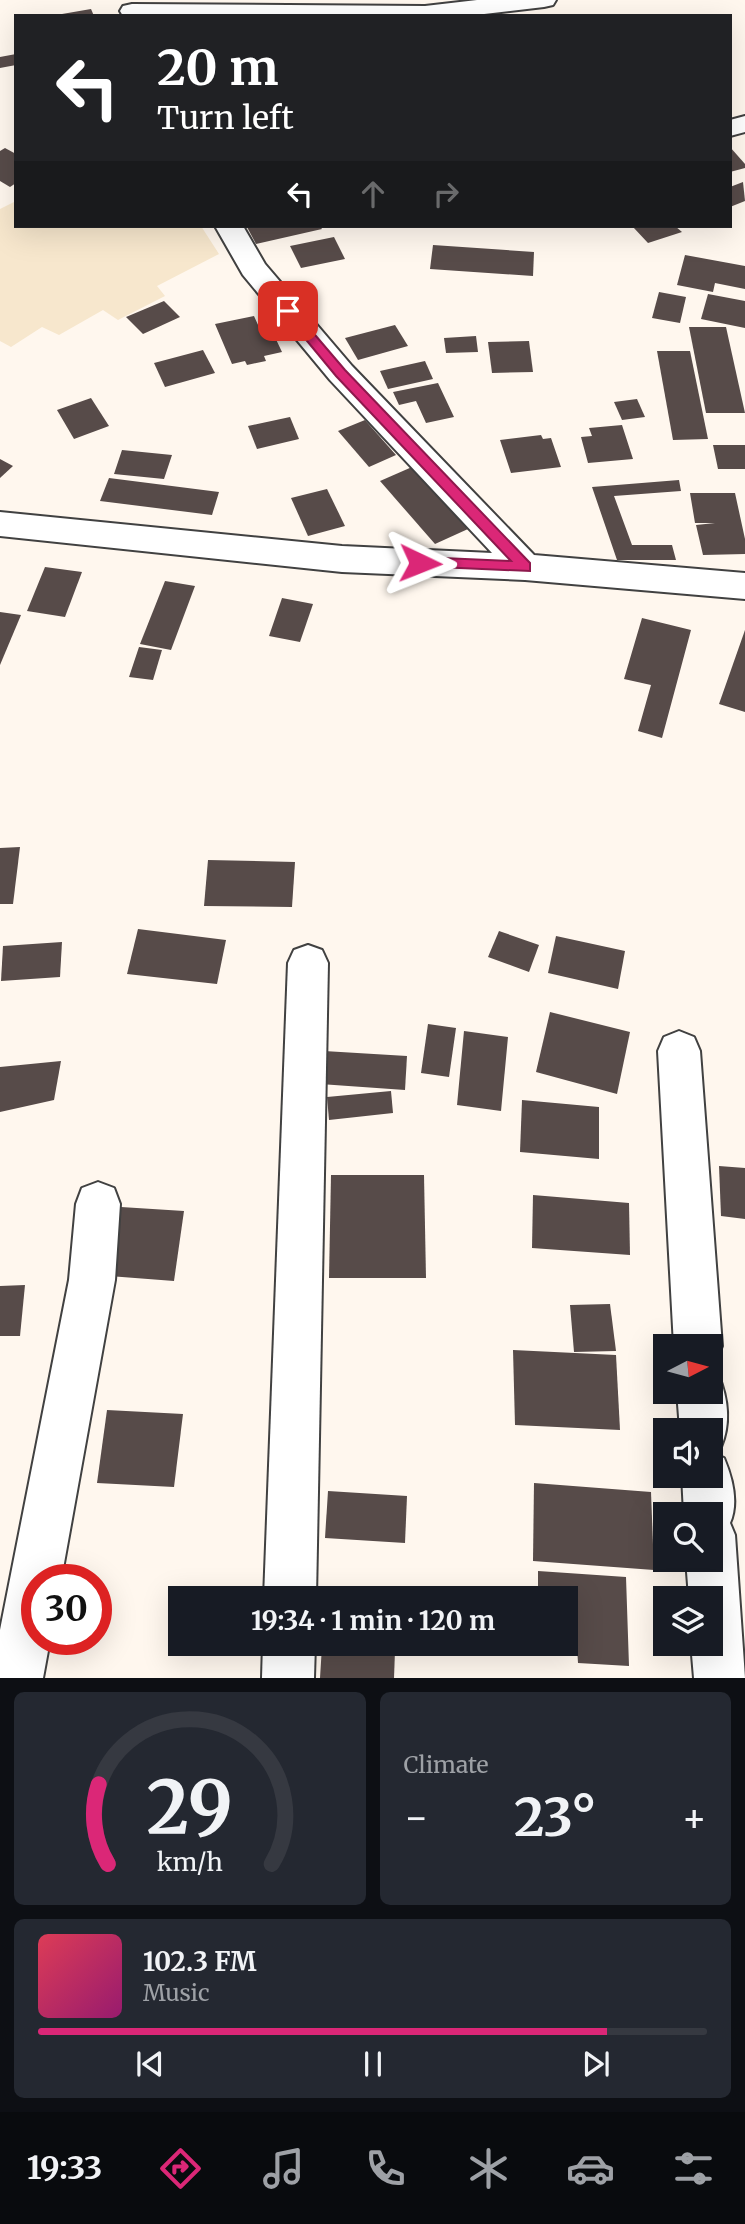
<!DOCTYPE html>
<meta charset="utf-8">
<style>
:root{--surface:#171b24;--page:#242831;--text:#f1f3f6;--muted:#9ea1a6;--line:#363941;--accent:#db2777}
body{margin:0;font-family:Merriweather,serif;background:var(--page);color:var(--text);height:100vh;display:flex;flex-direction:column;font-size:26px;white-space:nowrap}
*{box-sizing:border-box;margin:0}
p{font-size:23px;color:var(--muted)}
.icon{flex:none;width:38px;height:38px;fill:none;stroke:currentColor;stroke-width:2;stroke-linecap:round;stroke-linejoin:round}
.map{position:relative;height:1678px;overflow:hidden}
.panel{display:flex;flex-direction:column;gap:14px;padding:14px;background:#0d0f14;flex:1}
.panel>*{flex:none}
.hud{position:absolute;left:14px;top:14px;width:718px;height:214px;border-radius:0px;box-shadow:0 7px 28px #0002;background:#202124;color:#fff;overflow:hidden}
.needle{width:46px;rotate:84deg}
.controls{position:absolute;left:653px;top:1334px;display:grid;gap:14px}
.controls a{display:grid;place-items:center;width:70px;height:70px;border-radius:0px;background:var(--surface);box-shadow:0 7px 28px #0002;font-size:35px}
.speed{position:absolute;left:21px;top:1564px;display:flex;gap:14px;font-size:35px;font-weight:700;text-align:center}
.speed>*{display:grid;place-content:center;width:91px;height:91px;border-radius:50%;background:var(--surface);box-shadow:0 7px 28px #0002;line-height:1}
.speed .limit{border:10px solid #d22;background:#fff;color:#111}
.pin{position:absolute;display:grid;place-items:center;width:60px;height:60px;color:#fff;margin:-30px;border-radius:14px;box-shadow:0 4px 10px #0006}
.me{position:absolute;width:77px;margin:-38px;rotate:92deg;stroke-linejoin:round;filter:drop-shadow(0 0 5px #0008)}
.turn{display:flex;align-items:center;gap:24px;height:147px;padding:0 28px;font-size:32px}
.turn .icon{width:91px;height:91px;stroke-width:2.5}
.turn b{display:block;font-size:49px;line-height:60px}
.lanes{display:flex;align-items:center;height:66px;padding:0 28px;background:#0003;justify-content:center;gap:35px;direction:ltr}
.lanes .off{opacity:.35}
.big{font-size:52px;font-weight:700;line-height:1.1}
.panel .tile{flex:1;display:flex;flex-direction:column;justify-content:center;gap:10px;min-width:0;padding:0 24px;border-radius:10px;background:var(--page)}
.panel .dial{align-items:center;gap:0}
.dial svg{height:182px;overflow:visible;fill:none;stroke:var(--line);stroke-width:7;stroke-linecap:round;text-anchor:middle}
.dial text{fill:var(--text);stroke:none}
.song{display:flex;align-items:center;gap:21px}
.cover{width:84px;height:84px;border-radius:10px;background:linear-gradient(135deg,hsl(350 70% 55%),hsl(320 70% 35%))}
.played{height:7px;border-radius:4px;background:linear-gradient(90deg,var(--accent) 85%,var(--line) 85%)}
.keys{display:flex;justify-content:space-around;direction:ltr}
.heat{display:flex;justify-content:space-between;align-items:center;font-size:38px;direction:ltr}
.panel .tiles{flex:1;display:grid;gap:14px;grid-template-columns:1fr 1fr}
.tile:last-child{grid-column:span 2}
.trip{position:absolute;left:168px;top:1586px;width:410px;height:70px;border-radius:0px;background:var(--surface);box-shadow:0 7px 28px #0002;font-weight:700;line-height:70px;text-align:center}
.tabs{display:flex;height:112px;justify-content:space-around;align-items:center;background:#090b0e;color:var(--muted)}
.tabs .icon{width:49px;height:49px}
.tabs .selected{color:var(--accent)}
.tabs b{font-size:32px;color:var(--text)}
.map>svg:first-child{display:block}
.farmland{fill:#f7e7cd}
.building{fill:#574b49}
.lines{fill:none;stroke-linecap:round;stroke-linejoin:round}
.minor-casing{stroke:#414141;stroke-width:4}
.minor{fill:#fff;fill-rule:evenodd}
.route{fill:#db2777;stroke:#8e194d;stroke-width:2}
</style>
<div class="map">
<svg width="745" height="1678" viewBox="0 0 745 1678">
<rect width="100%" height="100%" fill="#fff7ee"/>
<!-- farmland -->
<polygon class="farmland" points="16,201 16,226 201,226 219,254 157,286 165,296 118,320 103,310 59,335 42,327 11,347 0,341 0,209"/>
<!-- building -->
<g class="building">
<polygon points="91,9 94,16 62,16 62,14"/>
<polygon points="16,54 16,65 0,68 0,57"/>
<polygon points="730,147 745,164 745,168 730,172"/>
<polygon points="5,148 16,154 16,183 10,187 0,181 0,151"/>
<polygon points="743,182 745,201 730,207 730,187"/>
<polygon points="250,226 320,226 322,229 256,244 247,227"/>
<polygon points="635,226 675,226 682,232 648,243 633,227"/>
<polygon points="334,237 345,259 301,268 290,246"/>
<polygon points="433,245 534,252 533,276 430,269"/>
<polygon points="685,255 745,266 745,289 715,283 713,292 677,285"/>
<polygon points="659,292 686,297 680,323 652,318"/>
<polygon points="708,294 745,301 745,328 701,319"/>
<polygon points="164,301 180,317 143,334 126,317"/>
<polygon points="254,316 263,336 273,333 282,352 264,356 266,361 247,365 245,361 232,364 215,324"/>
<polygon points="395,325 408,346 358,360 345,338"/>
<polygon points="689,327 726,327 745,413 706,413"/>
<polygon points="476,336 478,352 446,353 444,338"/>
<polygon points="529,341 533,372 492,373 488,342"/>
<polygon points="203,350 215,373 165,387 154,363"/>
<polygon points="657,351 690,351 708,439 673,440"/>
<polygon points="425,361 433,379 388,389 380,371"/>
<polygon points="438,383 454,417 426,423 416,401 399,405 393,392"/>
<polygon points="91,398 109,426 74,439 57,410"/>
<polygon points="637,399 645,417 622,420 614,402"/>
<polygon points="290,417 299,439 257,449 248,426"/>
<polygon points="365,420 396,455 369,467 338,431"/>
<polygon points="622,425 633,459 588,463 581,437 592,436 589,428"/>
<polygon points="541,435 543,439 551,438 561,467 511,473 500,440"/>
<polygon points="713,445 745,445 745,469 718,469"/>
<polygon points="122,450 172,455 164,479 114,474"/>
<polygon points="0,459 13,466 0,478"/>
<polygon points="412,467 468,529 435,544 380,481"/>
<polygon points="109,478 219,492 212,515 100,501"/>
<polygon points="679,480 681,491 614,496 632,545 672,545 676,560 617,560 592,487"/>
<polygon points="327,489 345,526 308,536 291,498"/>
<polygon points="690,493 735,493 745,539 745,554 703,555 696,525 715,523 695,523"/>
<polygon points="45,567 82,572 65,617 27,611"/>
<polygon points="165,581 195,586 171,650 140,644"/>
<polygon points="282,598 313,604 300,642 269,636"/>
<polygon points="0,612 21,615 0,665"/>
<polygon points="642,618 691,630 662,738 638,731 651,685 624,679"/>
<polygon points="745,630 745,712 719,704"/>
<polygon points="139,647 162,650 153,680 129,677"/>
<polygon points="20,847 13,904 0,904 0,848"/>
<polygon points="208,860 295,862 292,907 204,906"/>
<polygon points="138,929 226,940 217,984 127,974"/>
<polygon points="499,931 539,945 529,972 488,957"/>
<polygon points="556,936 625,951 618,989 548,973"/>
<polygon points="62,942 60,977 1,981 3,946"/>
<polygon points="550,1012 630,1032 617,1094 536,1072"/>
<polygon points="428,1024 456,1028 449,1077 421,1073"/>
<polygon points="464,1031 508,1037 501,1111 457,1105"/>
<polygon points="324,1051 407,1056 405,1090 320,1084"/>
<polygon points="61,1061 54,1100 0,1112 0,1067"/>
<polygon points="391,1091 393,1113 329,1120 327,1097"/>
<polygon points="522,1100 599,1107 599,1159 520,1152"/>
<polygon points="719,1166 745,1168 745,1219 721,1216"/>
<polygon points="331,1175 424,1175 426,1278 329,1278"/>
<polygon points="533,1195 629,1203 630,1255 532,1248"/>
<polygon points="121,1207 184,1211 174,1281 109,1276"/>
<polygon points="25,1285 20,1336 0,1336 0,1286"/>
<polygon points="610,1304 616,1351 574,1352 570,1305"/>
<polygon points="513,1350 616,1355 620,1430 515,1425"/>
<polygon points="107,1410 183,1414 174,1487 97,1483"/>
<polygon points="534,1483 651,1492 654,1570 533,1561"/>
<polygon points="328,1491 407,1496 405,1543 325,1538"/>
<polygon points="538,1571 626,1577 629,1666 578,1663 577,1647 548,1645 565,1643 565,1598 538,1598"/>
<polygon points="322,1646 395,1651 394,1678 320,1678"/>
</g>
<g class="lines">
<!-- minor casing -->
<g class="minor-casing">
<g id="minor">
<polygon points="477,0 556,0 553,5 544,7 467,16 123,16 120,11 123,6 132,4 425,6"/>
<polygon points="745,116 745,132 730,136 730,120"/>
<polygon points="215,226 243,226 265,264 352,366 534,555 745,573 745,599 525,580 342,572 0,536 0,512 342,546 492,553 330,380 243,275"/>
<polygon points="308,945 322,950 328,963 316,1598 264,1598 288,963 294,950"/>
<polygon points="679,1031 694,1037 700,1051 722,1346 715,1363 710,1364 710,1346 674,1346 658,1051 664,1037"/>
<polygon points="98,1182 114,1188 120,1204 115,1280 61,1580 37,1580 37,1640 50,1640 43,1678 0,1678 0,1630 69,1280 76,1204 82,1188"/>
<path d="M710,1371L718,1374C728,1398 731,1423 721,1447L710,1452V1430H680L677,1391H710Z"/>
<path d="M710,1452L724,1458C732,1477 739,1503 730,1523L735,1535L745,1678H694L691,1643H710V1598H689L686,1559H710V1514H684L682,1475H710Z"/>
<polygon points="263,1643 315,1643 314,1678 262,1678"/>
</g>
</g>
<!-- minor -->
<use href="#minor" class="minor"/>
</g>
<!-- route -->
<polygon class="route" points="288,307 292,308 345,370 530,563 530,571 415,566 413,563 420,557 511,561 336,376 284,313 282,311"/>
</svg>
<div class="controls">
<a><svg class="needle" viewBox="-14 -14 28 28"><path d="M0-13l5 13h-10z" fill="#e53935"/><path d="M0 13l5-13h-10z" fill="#9ea1a6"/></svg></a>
<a><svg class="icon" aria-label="sound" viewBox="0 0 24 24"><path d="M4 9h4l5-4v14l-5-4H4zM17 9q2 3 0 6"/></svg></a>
<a><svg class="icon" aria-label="search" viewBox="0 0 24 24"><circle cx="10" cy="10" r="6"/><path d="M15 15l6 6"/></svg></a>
<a><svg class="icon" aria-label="layers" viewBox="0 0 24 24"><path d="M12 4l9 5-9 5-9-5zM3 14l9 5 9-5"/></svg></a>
</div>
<div class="speed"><div class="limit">30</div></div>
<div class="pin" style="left:288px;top:311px;background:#d93025"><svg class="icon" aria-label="arrive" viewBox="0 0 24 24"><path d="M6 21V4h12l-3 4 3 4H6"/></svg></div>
<svg class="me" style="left:420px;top:563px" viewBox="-20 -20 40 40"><path d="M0-17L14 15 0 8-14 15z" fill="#db2777" stroke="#fff" stroke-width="4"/></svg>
<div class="trip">19:34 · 1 min · 120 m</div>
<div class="hud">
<div class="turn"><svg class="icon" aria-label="left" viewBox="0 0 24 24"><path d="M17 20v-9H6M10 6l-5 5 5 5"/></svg><div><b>20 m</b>Turn left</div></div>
<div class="lanes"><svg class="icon" aria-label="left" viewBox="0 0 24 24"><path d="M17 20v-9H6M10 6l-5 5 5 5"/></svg><svg class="icon off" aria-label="ahead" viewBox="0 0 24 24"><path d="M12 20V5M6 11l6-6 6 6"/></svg><svg class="icon off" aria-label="right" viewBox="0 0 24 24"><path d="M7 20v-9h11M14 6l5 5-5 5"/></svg></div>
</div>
</div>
<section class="panel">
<div class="tiles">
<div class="tile dial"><svg viewBox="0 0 100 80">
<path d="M14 69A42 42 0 1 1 86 69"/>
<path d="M14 69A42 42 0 0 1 10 34" stroke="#db2777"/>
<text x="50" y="56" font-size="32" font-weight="700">29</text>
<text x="50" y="72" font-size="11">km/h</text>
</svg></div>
<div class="tile"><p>Climate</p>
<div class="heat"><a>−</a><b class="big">23°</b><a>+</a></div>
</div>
<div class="tile">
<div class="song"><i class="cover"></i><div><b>102.3 FM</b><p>Music</p></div></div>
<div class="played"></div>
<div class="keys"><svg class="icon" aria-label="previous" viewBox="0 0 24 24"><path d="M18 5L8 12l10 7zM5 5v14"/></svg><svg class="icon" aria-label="pause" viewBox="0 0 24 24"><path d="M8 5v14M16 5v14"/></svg><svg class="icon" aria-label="next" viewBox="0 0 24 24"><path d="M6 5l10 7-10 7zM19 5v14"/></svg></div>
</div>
</div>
</section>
<nav class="tabs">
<b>19:33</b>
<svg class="icon selected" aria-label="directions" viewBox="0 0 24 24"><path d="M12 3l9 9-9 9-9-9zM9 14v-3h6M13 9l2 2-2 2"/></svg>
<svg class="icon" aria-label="music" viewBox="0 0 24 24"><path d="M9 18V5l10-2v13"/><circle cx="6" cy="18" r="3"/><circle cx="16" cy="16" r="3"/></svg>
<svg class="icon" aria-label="phone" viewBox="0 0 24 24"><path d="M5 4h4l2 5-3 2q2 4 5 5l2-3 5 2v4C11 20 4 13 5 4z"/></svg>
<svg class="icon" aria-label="climate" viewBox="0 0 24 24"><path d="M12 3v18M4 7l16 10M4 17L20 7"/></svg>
<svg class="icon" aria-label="car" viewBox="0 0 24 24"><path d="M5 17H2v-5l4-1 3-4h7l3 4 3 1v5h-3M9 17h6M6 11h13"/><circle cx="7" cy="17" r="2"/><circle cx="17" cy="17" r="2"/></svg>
<svg class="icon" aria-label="filters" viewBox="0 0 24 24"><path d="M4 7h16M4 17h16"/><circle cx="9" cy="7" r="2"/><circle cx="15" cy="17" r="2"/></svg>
</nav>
